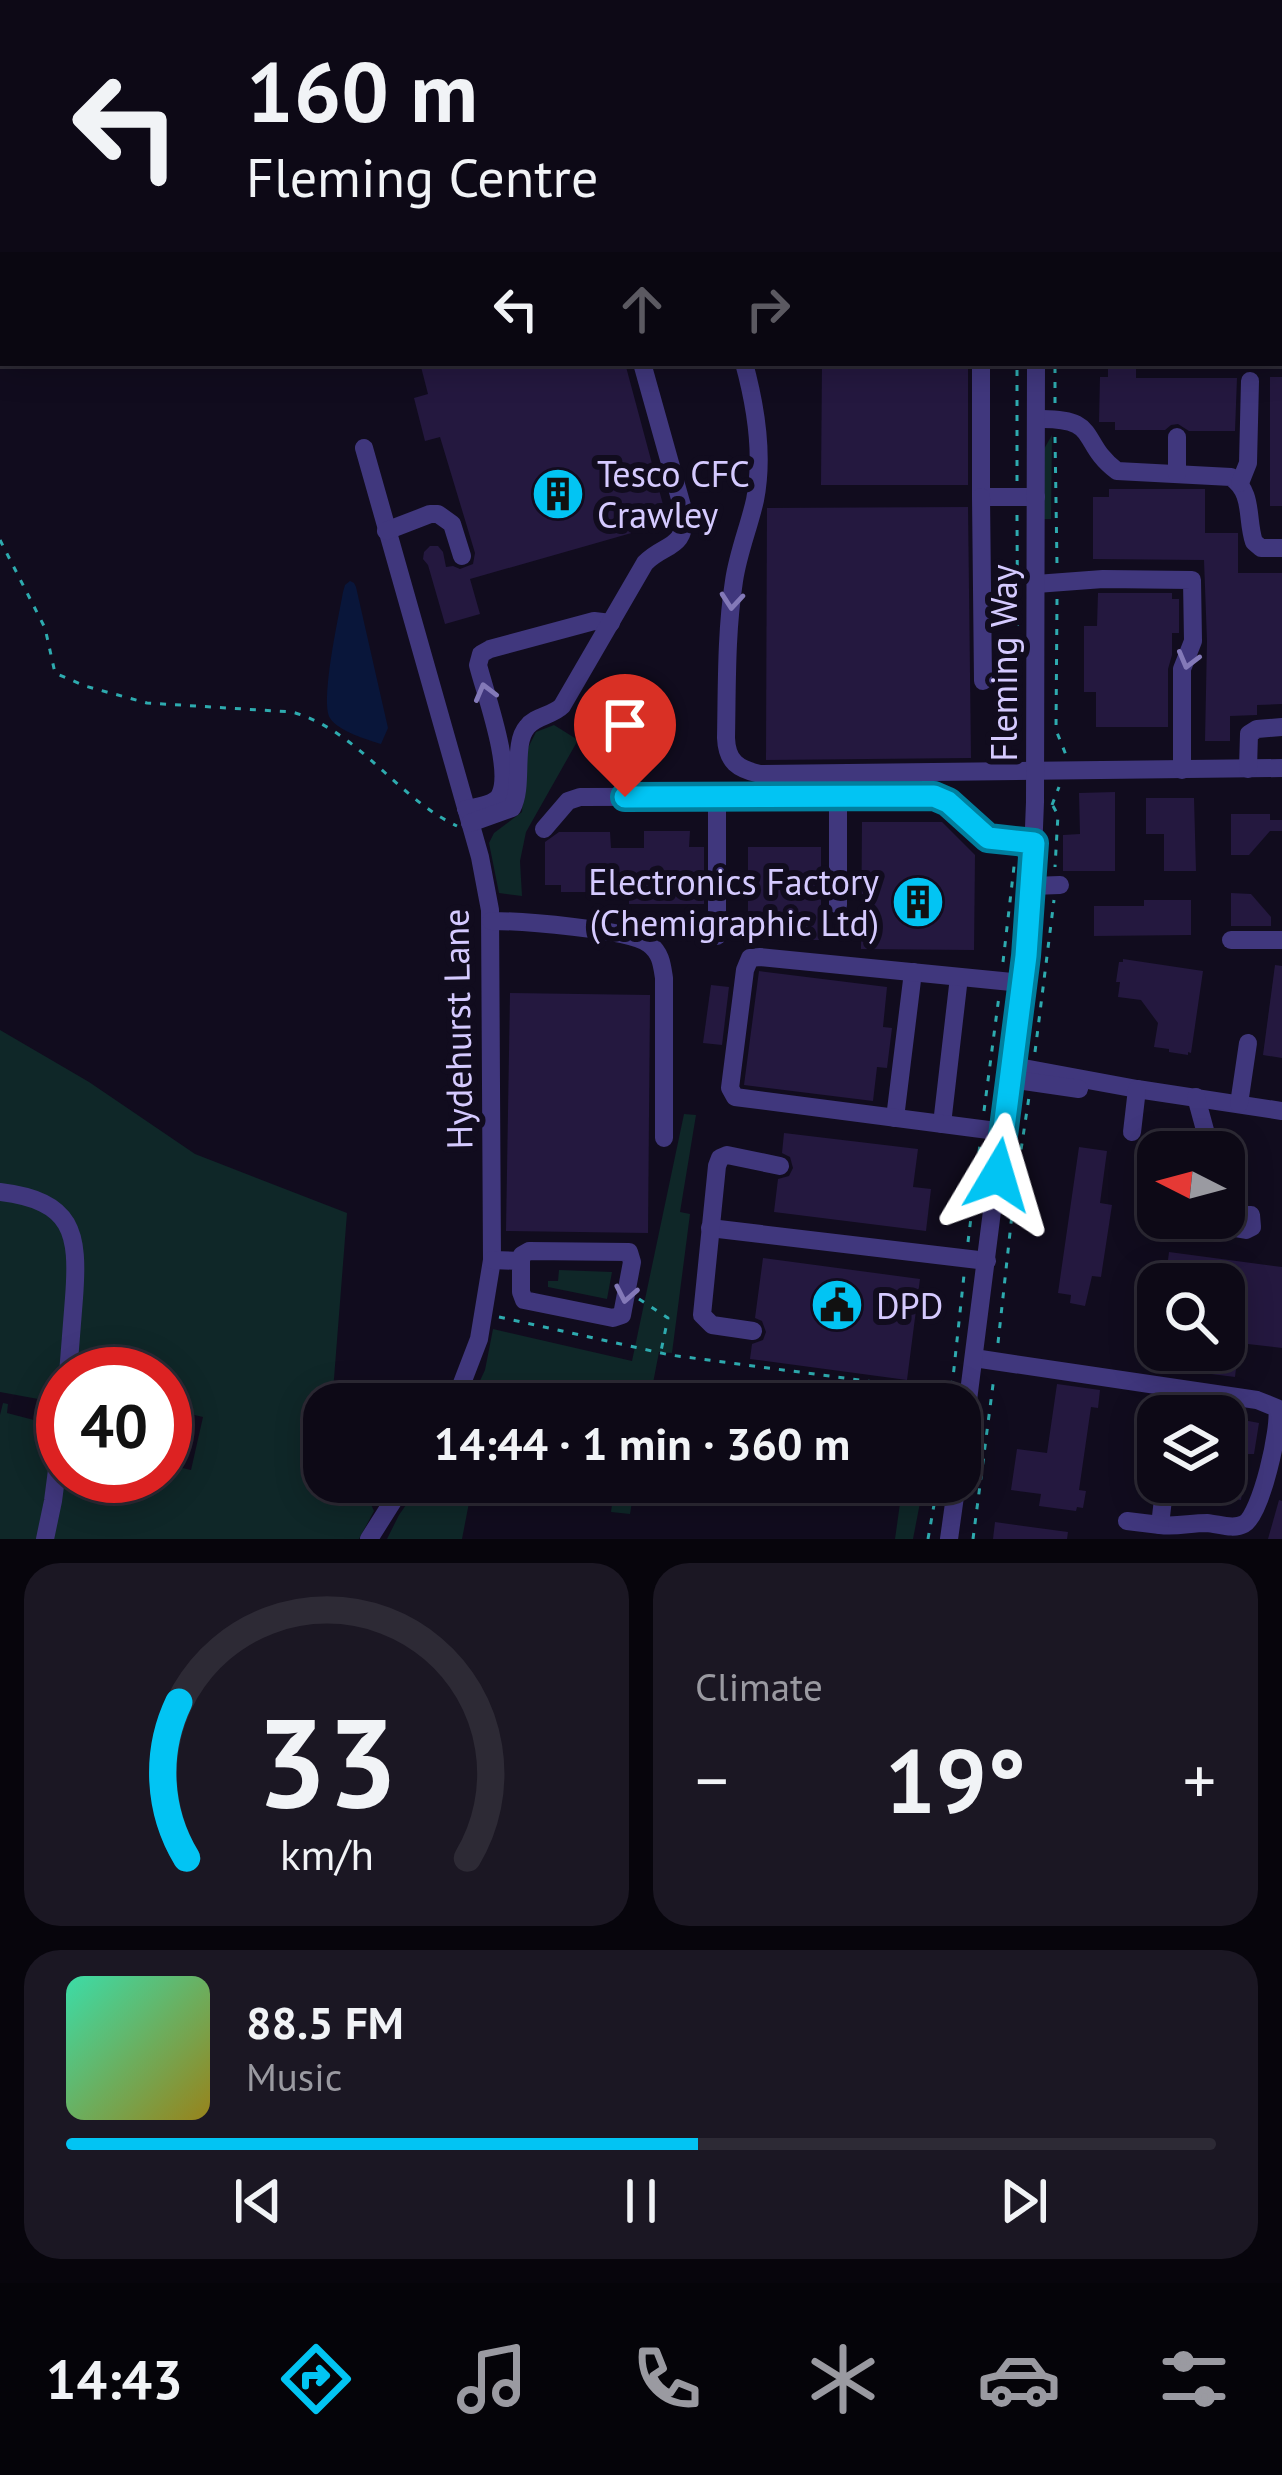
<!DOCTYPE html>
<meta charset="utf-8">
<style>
:root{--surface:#0d0916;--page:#1b1723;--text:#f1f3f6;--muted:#9a9aa1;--line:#2d2a35;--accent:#02c4f3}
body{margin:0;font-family:"PT Sans",sans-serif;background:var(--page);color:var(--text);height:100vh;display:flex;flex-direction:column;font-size:45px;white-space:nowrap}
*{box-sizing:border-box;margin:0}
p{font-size:39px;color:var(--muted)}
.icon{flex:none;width:66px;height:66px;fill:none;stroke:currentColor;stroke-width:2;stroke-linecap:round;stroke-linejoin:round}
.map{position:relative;height:1539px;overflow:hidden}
.sheet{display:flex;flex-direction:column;gap:24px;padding:24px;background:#07050c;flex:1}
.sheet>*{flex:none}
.hud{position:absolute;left:0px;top:0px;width:1284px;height:366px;box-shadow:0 6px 30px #0003,0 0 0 3px var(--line);background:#0d0916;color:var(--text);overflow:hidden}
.needle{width:78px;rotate:276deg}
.buttons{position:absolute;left:1137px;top:1131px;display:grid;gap:24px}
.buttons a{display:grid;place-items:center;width:108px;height:108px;border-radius:24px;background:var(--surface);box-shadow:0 6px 30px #0003,0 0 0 3px var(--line);font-size:60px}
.speed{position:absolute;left:36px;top:1347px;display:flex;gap:24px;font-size:60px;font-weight:700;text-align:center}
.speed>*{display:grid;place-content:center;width:156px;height:156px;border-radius:50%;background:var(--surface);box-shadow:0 6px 30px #0003,0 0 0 3px var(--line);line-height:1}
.speed .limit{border:18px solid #d22;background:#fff;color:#111}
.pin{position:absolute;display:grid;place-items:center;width:102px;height:102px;color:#fff;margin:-123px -51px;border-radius:50% 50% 50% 0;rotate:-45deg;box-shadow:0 0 12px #0007}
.pin .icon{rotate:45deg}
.me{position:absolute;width:132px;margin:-66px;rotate:7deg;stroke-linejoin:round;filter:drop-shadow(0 0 9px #0008)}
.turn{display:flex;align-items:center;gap:42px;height:252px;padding:0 48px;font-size:54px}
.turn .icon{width:156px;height:156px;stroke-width:2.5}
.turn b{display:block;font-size:84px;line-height:102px}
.lanes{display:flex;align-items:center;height:114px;padding:0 48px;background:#0003;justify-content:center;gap:60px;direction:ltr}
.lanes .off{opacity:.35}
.big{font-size:90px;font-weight:600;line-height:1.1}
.sheet .widget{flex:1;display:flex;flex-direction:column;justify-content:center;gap:18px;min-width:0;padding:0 42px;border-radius:36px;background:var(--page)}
.sheet .dial{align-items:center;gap:0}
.dial svg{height:312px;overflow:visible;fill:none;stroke:var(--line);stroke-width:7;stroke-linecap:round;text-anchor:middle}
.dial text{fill:var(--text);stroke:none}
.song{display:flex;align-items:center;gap:36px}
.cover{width:144px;height:144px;border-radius:18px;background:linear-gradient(135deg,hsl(160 70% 55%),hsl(50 70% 35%))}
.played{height:12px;border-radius:6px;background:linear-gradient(90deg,var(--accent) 55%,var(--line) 55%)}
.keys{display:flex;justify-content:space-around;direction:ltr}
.heat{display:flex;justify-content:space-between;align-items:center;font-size:66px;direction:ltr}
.sheet .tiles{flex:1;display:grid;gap:24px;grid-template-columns:1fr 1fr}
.widget:last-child{grid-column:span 2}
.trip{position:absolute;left:303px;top:1383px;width:678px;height:120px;border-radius:36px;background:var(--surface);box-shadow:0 6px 30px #0003,0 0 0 3px var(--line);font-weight:600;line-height:120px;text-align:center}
.dock{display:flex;height:192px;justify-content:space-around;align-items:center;background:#050409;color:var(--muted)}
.dock .icon{width:84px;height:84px}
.dock .selected{color:var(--accent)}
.dock b{font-size:54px;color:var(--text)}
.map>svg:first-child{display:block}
.green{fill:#0f2728}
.water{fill:#09163a}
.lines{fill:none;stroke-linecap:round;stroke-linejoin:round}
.stream{stroke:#09163a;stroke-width:4.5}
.building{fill:#24183f}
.path{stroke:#2eabaf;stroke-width:3;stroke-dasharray:6 9;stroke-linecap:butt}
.minor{stroke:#40377d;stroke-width:18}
.oneway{stroke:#8379b8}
.route-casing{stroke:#017f9e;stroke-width:30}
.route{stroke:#02c4f3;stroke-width:21}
.labels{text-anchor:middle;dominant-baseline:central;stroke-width:12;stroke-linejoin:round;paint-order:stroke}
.poi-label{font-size:36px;fill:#d5caff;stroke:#110c1e;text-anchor:start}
.street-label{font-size:36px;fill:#d5caff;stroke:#110c1e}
</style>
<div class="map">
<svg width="1282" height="1539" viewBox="0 0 1282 1539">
<rect width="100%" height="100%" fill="#110c1e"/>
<!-- green -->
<g class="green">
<polygon points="95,0 597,0 597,3 89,3"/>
<polygon points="1052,435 1051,519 1044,519 1044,449"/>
<polygon points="554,725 578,740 526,832 520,861 522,896 499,893 489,843 494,833 522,812 526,752 536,732"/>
<polygon points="0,1030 89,1082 195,1154 347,1213 332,1404 324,1404 324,1482 361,1482 374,1511 359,1539 51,1539 63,1476 165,1476 165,1464 191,1470 203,1417 165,1408 165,1374 73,1374 80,1234 0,1187"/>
<polygon points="684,1114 696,1115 680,1212 690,1214 672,1353 659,1352 649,1404 469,1404 485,1370 493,1329 632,1361"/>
<polygon points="0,1196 28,1201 60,1225 71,1269 60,1403 0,1392"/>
<polygon points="559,1270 612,1272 607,1299 548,1287 548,1281 558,1281"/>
<polygon points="3,1403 8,1404 7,1413 57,1426 38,1539 0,1539 0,1415"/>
<polygon points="422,1482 473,1482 462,1539 387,1539 399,1515"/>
<polygon points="615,1482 635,1482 630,1514 611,1512"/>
<polygon points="903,1482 924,1482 913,1539 895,1539"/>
</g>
<!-- water -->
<path class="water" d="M350,581L354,583L356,587L388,728L381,744C368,740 338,731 330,718C320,701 339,615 343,592L345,585Z"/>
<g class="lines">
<!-- stream -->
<g class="stream">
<polyline points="472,3 475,0"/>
<polyline points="0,246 3,245"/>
</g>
</g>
<!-- building -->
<g class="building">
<polygon points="420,363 625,363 669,527 651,532 649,528 470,579 480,614 445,624 428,565 423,559 424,552 430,546 438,546 443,552 446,567 453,566 460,569 473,564 475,553 440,437 425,441 414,398 428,394"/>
<polygon points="822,363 968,363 968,485 821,485"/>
<polygon points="1108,364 1136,364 1136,378 1237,378 1235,431 1189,431 1178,424 1171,425 1165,430 1115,430 1115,422 1099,422 1100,377 1108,377"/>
<rect x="1270" y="377" width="12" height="129"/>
<polygon points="1109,489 1205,489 1205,533 1238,533 1238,573 1282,573 1282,704 1257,705 1257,715 1230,716 1230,741 1205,741 1207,641 1204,560 1093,559 1093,497 1109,497"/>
<polygon points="968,507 971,758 766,760 767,508"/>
<polygon points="1098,593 1172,593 1172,599 1179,599 1179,633 1172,633 1172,655 1168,669 1168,727 1096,727 1096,692 1084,692 1084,626 1097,626"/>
<polygon points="1115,792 1115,871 1063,871 1063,835 1080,834 1079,793"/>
<polygon points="1146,798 1194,798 1196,871 1164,871 1164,834 1146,834"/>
<polygon points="1231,814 1270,814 1270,820 1282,820 1282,831 1270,831 1249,855 1231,855"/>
<polygon points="862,822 942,822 975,855 974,950 861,949"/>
<polygon points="644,831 690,831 689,847 704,847 704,904 629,904 629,892 561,892 561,885 545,885 545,842 559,832 610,832 611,848 644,848"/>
<rect x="748" y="847" width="73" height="93"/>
<polygon points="1231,893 1251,894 1271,917 1271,926 1231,926"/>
<polygon points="1144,900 1191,900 1191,935 1094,936 1094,906 1144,906"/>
<polygon points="1123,959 1203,971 1191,1053 1188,1052 1188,1055 1169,1052 1169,1049 1154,1047 1158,1023 1141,1000 1118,997 1120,982 1116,982 1119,962 1123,962"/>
<polygon points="1275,965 1282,966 1282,1058 1263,1055"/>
<polygon points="759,971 887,987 883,1027 892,1028 887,1068 877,1067 873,1101 744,1085"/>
<polygon points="711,985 729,987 722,1045 703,1043"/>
<polygon points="510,993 650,995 648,1233 506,1231"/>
<polygon points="784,1133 918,1149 913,1187 931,1189 926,1231 774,1212 778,1179 789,1176 793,1168 790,1157 782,1153"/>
<polygon points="1079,1147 1107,1151 1100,1203 1112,1205 1101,1277 1092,1276 1085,1306 1070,1303 1071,1295 1058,1293"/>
<polygon points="1169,1252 1282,1267 1282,1348 1239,1343 1235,1377 1163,1368 1165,1357 1224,1361 1224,1284 1165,1284"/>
<polygon points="763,1258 920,1279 907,1380 750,1359 752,1344 763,1340 766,1332 762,1321 755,1318"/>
<polygon points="1057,1384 1100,1390 1098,1408 1091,1407 1079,1490 1086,1491 1083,1508 1077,1507 1076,1511 1039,1506 1041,1494 1011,1490 1017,1449 1047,1453"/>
<polygon points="1238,1419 1259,1423 1254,1454 1248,1454 1241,1500 1220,1497 1227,1457 1232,1458"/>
<polygon points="1279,1500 1282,1501 1282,1539 1268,1539"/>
<polygon points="995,1522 1068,1532 1067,1539 993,1539"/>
</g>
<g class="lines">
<!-- path -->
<g class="path">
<polyline points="1006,0 1006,3"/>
<polyline points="1055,403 1055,363"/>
<polyline points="1055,437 1057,565"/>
<polyline points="1017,481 1017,363"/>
<polyline points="1017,515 1018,721"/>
<path d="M0,540L45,628L55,673L85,686L147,703L292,712C358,730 397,798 457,826"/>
<polyline points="1057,599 1056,730 1066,755"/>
<polyline points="1052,805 1059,787"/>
<polyline points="1053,806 1058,815 1055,867"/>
<polyline points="1003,962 1015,858"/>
<polyline points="1035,1052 1054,900"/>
<polyline points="984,1111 999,996"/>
<polyline points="968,1242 980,1144"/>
<polyline points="639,1299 668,1318 661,1351"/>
<polyline points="499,1317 670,1355 905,1386 952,1387 950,1400"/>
<polyline points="998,1343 1014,1196 1029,1097"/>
<polyline points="952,1387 964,1275"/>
<polyline points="928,1539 938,1482"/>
<polyline points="973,1539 994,1377"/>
</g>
<!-- minor -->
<g class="minor">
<polyline points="658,0 658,3"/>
<polyline points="1028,0 1028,3"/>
<polyline points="614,3 614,0"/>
<polyline points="1228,3 1231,0"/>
<polyline points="1281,151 1282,151"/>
<polyline points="1281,347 1282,347"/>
<path d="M744,363C756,407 764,455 755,500C749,527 738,553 734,581C726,632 727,686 726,738C727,762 738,769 760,774L1282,768"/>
<polyline points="981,363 981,497 1036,497"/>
<path d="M1036,419C1102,417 1078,442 1117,471L1231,477C1254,493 1246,518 1254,542L1261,548H1282"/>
<polyline points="364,448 480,857 490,910 492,1260 479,1339 454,1404"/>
<polyline points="1177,474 1177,437"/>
<polyline points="1240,483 1248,463 1250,381"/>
<polyline points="981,497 983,681"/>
<polyline points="386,531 430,514 438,514 452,524 462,556"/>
<polyline points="1036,584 1103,579 1192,580 1193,641 1182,669 1182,770"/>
<polyline points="1248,769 1249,734 1257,729 1282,727"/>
<polyline points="838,795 838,905"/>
<polyline points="717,796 717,936"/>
<path d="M466,809C477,807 495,805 500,795C513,769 485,693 478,665L481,654L490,649L594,621L611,623"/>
<path d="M470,823L512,808C524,785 512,744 527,727C535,716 552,716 562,706L645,563C664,543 686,550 684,513L642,363"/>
<polyline points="544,829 568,801 580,797 931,796 948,802 988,839 1034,843"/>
<polyline points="1032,886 1060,885"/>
<path d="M491,921C520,921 629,929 649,944C661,953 662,965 664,978V1138"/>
<polyline points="1231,940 1282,940"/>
<polyline points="1012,1066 1137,1089 1282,1111"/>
<polyline points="1010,1079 1079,1089"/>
<polyline points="1196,1097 1211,1152"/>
<polyline points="1239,1104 1248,1043"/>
<polyline points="895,1118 913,972"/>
<polyline points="942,1124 959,977"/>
<polyline points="1004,1132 735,1097 730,1088 745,970 750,958 760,957 1022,983"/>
<polyline points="1132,1132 1137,1089"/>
<path d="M0,1192C73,1201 79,1232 74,1298C72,1323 70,1349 68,1374"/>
<polyline points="1224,1206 1228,1224 1229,1227 1246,1230 1252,1227 1251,1215 1226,1215"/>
<polyline points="710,1228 987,1261"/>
<polyline points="492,1260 521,1261 522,1255 529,1251 629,1252 632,1262 622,1315 613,1318 524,1300 521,1292 521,1261"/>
<polyline points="753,1331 712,1325 702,1315 717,1166 720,1158 727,1155 780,1166"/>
<path d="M974,1358L1257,1400L1277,1408C1281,1427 1261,1515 1244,1524C1233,1530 1219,1524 1207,1523C1190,1523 1177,1527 1160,1525L1165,1482"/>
<polyline points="1174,1416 1177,1390"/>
<polyline points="960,1463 1031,904 1035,802 1036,363"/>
<polyline points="1127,1521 1160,1525"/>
<polyline points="45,1539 53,1501 63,1424"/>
<polyline points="369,1539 405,1482"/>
<polyline points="949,1539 957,1482"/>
</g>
</g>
<!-- one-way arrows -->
<defs><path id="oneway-chevron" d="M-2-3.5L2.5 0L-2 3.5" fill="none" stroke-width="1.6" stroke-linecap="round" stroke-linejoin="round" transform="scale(3)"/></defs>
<g class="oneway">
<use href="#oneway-chevron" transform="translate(732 601) rotate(95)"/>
<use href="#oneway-chevron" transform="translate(1188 660) rotate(105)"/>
<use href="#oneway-chevron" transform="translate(485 692) rotate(-105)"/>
<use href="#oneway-chevron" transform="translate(626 1294) rotate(101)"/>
</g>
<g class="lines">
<!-- route casing -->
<g class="route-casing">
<polyline id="route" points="625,797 934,796 948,802 988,838 1034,843 1026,956 998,1175"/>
</g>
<!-- route -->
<use href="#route" class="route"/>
</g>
<!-- icons -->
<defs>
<g id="building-disc" transform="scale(2.7)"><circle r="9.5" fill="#02c4f3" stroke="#110c1e"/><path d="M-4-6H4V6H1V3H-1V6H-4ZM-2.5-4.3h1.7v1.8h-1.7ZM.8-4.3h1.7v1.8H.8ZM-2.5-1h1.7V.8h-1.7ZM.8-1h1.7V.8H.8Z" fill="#111"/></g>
<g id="civic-disc" transform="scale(2.7)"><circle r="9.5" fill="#02c4f3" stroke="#110c1e"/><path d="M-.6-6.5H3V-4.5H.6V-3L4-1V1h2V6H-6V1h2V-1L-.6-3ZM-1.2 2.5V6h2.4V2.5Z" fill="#111"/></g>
</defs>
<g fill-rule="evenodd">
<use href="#building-disc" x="558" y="494"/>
<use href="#building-disc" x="918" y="902"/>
<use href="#civic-disc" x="837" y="1305"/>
</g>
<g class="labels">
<!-- poi labels -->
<g class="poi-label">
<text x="597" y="473">Tesco CFC<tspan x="597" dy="41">Crawley</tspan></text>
<text x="879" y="881" text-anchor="end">Electronics Factory<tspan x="879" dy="41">(Chemigraphic Ltd)</tspan></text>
<text x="876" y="1305">DPD</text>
</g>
<!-- street labels -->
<g class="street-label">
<text transform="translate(1003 663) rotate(-90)">Fleming Way</text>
<text transform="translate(457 1029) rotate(-91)">Hydehurst Lane</text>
</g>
</g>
</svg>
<div class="buttons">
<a><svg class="needle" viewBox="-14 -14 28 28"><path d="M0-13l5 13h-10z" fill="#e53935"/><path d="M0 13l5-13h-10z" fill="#9a9aa1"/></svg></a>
<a><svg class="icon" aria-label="search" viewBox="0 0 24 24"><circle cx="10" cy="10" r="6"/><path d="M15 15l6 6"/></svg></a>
<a><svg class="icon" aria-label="layers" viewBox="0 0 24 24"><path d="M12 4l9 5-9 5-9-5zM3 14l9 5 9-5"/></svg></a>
</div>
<div class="speed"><div class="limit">40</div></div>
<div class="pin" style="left:625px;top:797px;background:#d93025"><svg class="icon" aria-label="arrive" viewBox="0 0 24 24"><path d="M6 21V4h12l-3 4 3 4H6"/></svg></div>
<svg class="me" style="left:998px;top:1175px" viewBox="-20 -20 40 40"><path d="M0-17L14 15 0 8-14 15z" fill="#02c4f3" stroke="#fff" stroke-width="4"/></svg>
<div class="trip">14:44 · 1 min · 360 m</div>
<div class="hud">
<div class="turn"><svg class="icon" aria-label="left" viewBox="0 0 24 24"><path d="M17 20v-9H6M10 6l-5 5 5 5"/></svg><div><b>160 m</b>Fleming Centre</div></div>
<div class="lanes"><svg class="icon" aria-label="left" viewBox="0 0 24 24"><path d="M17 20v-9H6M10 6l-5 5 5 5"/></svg><svg class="icon off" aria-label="ahead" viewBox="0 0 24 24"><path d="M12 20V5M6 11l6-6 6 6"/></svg><svg class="icon off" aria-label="right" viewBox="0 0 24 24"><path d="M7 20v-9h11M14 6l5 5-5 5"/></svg></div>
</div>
</div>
<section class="sheet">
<div class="tiles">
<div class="widget dial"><svg viewBox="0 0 100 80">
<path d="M14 69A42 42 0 1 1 86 69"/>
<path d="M14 69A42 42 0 0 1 12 29" stroke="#02c4f3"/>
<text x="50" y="56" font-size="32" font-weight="700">33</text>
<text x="50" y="72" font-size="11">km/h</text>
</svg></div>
<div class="widget"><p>Climate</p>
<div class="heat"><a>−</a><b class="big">19°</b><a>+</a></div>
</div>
<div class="widget">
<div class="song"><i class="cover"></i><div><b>88.5 FM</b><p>Music</p></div></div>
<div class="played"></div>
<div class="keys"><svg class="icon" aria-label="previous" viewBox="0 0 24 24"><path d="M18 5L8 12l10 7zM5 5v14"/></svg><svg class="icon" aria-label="pause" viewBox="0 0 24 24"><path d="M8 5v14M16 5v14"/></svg><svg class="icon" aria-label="next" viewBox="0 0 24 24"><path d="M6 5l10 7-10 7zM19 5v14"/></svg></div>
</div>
</div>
</section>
<nav class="dock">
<b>14:43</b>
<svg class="icon selected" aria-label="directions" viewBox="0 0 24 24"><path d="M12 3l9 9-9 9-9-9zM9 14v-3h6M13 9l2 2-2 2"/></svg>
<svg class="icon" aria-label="music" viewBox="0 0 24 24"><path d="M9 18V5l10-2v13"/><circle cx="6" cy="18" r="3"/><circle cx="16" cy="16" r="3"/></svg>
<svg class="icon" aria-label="phone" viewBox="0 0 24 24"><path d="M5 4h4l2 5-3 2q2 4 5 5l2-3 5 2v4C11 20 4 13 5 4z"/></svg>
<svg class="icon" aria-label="climate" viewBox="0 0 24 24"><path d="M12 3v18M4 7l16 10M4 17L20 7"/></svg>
<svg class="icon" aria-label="car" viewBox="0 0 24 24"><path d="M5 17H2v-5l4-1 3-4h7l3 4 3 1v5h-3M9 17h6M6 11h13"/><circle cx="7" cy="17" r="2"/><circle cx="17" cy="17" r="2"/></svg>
<svg class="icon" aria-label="filters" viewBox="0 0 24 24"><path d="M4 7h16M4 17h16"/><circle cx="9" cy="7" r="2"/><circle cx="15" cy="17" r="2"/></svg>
</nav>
